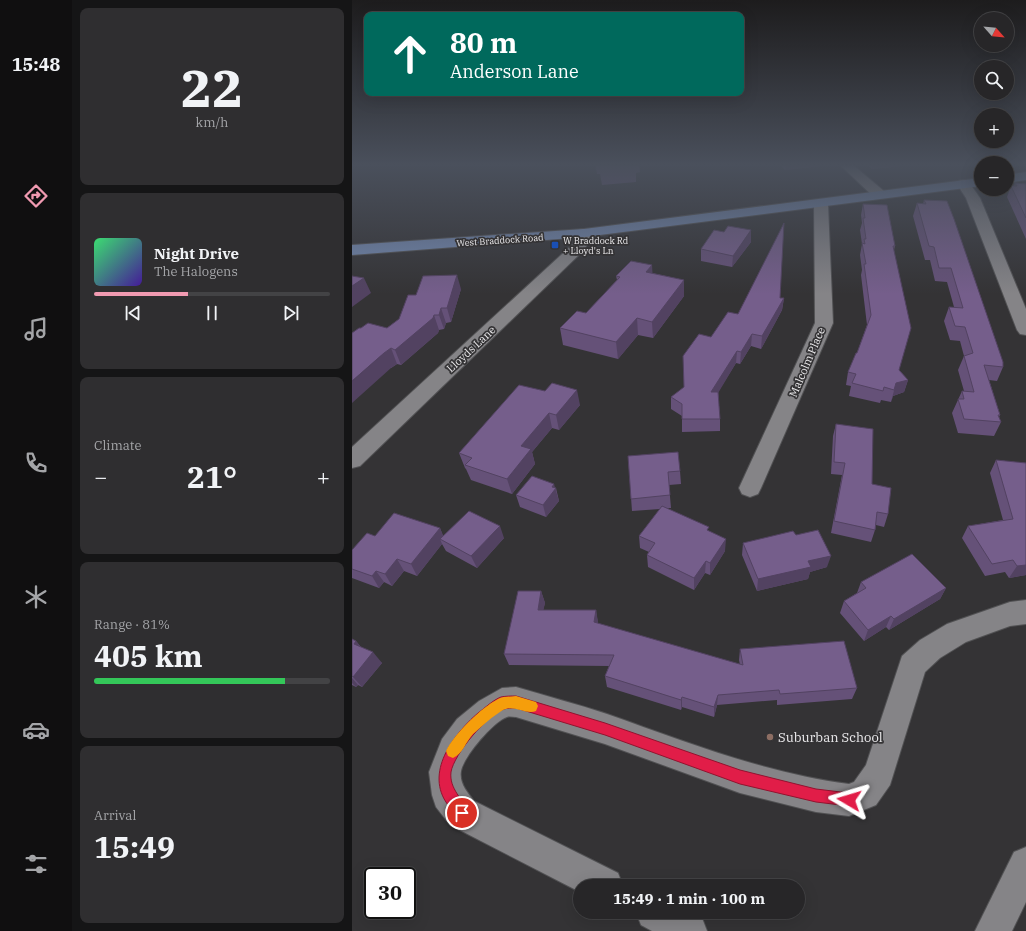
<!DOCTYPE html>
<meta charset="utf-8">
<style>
:root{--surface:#272628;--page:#2f2e30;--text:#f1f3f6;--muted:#a4a5a8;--line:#434345;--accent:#f19ab1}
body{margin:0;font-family:"IBM Plex Serif",serif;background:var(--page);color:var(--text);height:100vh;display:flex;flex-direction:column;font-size:15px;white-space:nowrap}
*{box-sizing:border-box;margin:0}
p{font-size:13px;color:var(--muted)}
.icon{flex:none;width:22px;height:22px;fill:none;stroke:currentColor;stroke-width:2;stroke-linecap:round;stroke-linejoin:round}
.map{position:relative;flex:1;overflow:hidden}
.panel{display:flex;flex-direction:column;gap:8px;padding:8px;background:#151516;width:280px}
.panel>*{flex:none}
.banner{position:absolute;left:12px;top:12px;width:380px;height:84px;border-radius:8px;box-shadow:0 4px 16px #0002,0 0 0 1px var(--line);background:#00695c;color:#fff;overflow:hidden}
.needle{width:26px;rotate:117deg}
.fabs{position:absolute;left:622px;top:12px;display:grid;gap:8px}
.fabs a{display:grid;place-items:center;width:40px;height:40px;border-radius:50%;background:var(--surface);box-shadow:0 4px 16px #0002,0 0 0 1px var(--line);font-size:20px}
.speed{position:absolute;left:12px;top:867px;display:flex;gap:8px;font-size:20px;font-weight:700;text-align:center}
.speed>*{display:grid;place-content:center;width:52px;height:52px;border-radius:50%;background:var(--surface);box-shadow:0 4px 16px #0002,0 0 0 1px var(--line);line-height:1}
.speed .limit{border:2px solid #111;border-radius:6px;background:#fff;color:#111}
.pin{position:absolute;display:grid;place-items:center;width:34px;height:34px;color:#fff;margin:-17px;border:2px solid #fff;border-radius:50%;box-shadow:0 1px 4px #0007}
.me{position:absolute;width:44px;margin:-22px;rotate:277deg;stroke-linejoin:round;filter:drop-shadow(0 0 3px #0008)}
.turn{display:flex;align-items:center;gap:14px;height:84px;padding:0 20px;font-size:18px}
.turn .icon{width:52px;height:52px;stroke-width:2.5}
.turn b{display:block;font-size:28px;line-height:34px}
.big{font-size:30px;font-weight:800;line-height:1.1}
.panel .card{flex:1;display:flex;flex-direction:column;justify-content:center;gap:6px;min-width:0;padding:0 14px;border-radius:8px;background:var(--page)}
.panel .dial{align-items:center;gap:0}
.dial b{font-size:52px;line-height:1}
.song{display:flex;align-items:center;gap:12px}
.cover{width:48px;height:48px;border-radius:6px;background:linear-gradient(135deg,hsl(140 70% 55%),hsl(260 70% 35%))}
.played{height:4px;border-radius:2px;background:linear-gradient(90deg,var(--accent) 40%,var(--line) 40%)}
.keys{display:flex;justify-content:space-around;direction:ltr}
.heat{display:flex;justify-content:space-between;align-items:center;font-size:22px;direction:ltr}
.charge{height:6px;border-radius:3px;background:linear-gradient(90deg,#34c759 81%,var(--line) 0)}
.trip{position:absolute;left:221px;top:879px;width:232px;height:40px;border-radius:20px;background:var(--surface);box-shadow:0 4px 16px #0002,0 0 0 1px var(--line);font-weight:800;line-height:40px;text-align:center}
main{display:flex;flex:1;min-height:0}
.tab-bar{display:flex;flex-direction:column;width:72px;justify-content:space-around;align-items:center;background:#100f10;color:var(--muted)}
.tab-bar .icon{width:28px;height:28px}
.tab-bar .selected{color:var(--accent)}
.tab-bar b{font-size:18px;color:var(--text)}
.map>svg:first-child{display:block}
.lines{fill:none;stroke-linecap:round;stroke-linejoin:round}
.minor-casing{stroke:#515153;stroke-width:2}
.major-casing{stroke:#515153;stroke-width:2}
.minor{fill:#858487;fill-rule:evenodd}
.major{fill:#7388af;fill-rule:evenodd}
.wall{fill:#655178}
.shaded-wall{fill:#524261}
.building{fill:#755e8b;stroke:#524261}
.route{fill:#e11d48;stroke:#92132f}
.slow{fill:#f59e0b}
.transit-dot{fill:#1a4fb4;stroke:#343335;stroke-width:1.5}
.education-dot{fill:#8d6e63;stroke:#343335;stroke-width:1.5}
.labels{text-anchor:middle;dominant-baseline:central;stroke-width:3.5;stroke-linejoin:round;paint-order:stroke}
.far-street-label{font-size:9px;fill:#ebeaec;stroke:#343335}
.far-poi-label{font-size:9px;fill:#ebeaec;stroke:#343335;text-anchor:start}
.street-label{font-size:11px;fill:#ebeaec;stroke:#343335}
.near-poi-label{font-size:13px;fill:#ebeaec;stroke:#343335;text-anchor:start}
</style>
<main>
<nav class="tab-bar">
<b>15:48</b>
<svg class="icon selected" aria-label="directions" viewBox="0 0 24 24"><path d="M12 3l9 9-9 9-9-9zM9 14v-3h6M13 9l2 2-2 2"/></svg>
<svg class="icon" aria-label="music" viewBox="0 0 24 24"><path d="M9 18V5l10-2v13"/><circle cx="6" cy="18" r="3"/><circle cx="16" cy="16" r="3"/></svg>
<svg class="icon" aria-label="phone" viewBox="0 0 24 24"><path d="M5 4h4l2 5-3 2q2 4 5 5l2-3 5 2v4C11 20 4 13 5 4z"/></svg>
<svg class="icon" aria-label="climate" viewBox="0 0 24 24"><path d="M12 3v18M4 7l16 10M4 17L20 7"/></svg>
<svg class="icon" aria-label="car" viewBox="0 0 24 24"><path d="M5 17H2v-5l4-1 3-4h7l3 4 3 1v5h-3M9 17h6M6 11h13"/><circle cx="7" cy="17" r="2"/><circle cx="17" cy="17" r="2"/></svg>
<svg class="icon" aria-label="filters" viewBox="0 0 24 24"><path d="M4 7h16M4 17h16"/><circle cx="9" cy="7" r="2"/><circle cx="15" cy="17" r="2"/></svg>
</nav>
<section class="panel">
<div class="card dial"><b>22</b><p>km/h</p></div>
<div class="card">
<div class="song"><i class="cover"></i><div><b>Night Drive</b><p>The Halogens</p></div></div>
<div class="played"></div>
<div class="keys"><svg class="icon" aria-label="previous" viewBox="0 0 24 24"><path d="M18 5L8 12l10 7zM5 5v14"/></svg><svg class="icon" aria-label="pause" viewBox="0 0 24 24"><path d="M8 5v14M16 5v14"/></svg><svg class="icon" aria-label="next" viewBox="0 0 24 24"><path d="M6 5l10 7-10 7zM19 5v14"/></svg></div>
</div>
<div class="card"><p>Climate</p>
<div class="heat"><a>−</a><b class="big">21°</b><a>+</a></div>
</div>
<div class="card"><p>Range · 81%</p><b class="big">405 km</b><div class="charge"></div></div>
<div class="card"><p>Arrival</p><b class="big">15:49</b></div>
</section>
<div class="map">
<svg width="674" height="931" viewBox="0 0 674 931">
<rect width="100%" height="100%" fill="#343335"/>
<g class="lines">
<!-- minor casing -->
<g class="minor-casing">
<g id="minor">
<polygon points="487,164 500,164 533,192 535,195 533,198 523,198"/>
<polygon points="611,180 616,181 628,198 674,309 674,335 668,334 665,330 614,198 605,184 606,181"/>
<polygon points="469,200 474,201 476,204 481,323 409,488 406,494 398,497 390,494 387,488 463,323 462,204 464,201"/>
<polygon points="232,229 237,230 239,233 233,249 8,466 0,468 0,447 221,244 227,230"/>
<path d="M674,600V624L658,626L614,642L588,658L573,672L538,785L524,805L497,816L464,812L388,793L253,744L164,717C161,717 157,716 155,717C141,722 112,756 109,771C107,783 115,792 122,801L266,873L271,886H228V892L98,825L84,807L80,795L77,772L90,739L105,719L127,701L150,688L164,687C194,696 225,704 255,714C335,742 412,773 497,784L502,782L514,765L550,656L568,640L595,624L658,602Z"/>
<polygon points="674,847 674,902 660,931 623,931 662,852"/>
<polygon points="284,912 339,912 350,918 355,931 300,931 289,925"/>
</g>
</g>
<!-- major casing -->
<g class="major-casing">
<g id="major">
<polygon points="674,172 674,180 655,183 655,175"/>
<polygon points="629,178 629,186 232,237 0,255 0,245 232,229"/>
</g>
</g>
<!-- minor -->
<use href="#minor" class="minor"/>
<!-- major -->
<use href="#major" class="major"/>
</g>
<!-- wall -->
<g class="wall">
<polygon points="243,164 287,164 288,172 284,173 284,182 250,185 248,174 245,174"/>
<polygon points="427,164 486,164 433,170"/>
<polygon points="514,164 569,164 520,169"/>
<polygon points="663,183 674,184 674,239 655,197 659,186 662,186"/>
<polygon points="572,200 651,367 645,381 637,380 648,415 647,417 649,422 642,436 606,433 600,413 610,391 612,391 606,370 612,356 608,341 598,340 592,321 597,307 602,307 595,282 583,281 578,260 573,260 561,216 565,203 571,204"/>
<polygon points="511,204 543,246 542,250 547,370 556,380 552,392 541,396 539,402 529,400 528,403 497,396 499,386 494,385 496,372 505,353 515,325 509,275 510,270 508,255 510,244 508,230 510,223 509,215"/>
<polygon points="399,242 380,267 349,261 349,249"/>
<polygon points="300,265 300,273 332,280 332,296 301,338 286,335 266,359 211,345 208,328 234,313 265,280 264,276"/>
<polygon points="109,289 99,322 94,323 92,329 87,330 86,333 49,365 45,364 39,368 9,328 35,328 47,319"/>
<polygon points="428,298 432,298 430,310 409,349 399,346 388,364 384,363 366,392 368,419 368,431 330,432 330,416 319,409 319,397 332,388 359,337 386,314"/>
<polygon points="167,385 228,405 207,430 200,428 180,452 183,464 160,494 119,480 114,469 113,468 107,453"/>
<polygon points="484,424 520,484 536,514 532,527 524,525 523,530 519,542 479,533 490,475 479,474 481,436"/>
<polygon points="276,456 328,471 329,484 317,485 319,508 315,508 356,531 373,551 358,575 353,573 342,590 296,567 295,555 297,552 288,548 287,536 308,509 280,511"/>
<polygon points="644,460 674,463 674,575 657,578 653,572 633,576 610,538 616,526 651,520 638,473"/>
<polygon points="204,488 207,501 194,517 168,507 164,495"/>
<polygon points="88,528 91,536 152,538 125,568 94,551 90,544 65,576 52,571 40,586 32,582 27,588 0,578 0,550 23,536"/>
<polygon points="444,535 475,567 458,572 456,579 405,591 390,555 391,543"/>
<polygon points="509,582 594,588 588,599 537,630 534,627 512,641 488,613 492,601 505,593"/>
<polygon points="189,591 193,603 191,610 244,610 246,624 388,665 387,660 388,649 505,688 500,699 425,705 425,700 365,705 362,717 330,707 329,710 255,687 253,676 257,666 157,665 152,654"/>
<polygon points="0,639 4,641 9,647 30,663 10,687 6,685 4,687 0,685"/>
</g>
<!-- shaded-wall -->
<g class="shaded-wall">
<polygon points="434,164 486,164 433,170"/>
<polygon points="521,164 569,164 520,169"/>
<polygon points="399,230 399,242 380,267 381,256"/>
<polygon points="300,265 301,281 294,272"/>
<polygon points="105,275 109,289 99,322 95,308"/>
<polygon points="12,278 19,293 0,307 0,286"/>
<polygon points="332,280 332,296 301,338 300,322"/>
<polygon points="432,298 430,310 409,349 410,336"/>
<polygon points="89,308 94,323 92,329 87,315"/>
<polygon points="82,315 87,330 86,333 49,365 43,350"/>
<polygon points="285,318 286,335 266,359 264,342"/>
<polygon points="400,334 399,346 388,364 389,352"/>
<polygon points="39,348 45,364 39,368 0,403 0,381 32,353"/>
<polygon points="385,351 384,363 359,405 359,392"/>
<polygon points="556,380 552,392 541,396 539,402 544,383"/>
<polygon points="225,390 228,405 207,430 204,415"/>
<polygon points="197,413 200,428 180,452 183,464 160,494 155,479 169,446"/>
<polygon points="202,484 207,501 194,517 191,505 200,487"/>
<polygon points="148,526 152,538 125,568 119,556"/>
<polygon points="88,528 93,540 88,539 90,544 65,576 59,564"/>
<polygon points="374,539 373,551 358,575 358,563"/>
<polygon points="479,556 475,567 458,572 456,579 405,591 406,579 456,561"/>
<polygon points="45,559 52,571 40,586 33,574"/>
<polygon points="354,561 353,573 342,590 342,578"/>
<polygon points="674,565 674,575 657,578 665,566"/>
<polygon points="24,571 32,582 27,588 20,576"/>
<polygon points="594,588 588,599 537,630 542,619"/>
<polygon points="189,591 193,603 189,621 186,610"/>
<polygon points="244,610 246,622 245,634 242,622"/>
<polygon points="539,616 534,627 512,641 516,630"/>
<polygon points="4,641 13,652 2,644"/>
<polygon points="21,652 30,663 10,687 1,677"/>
<polygon points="0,678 6,685 4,687 0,683"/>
<polygon points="366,695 365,705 362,717 362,707"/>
<polygon points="330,697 330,707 329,710 329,700"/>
</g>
<!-- building -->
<g class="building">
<polygon points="248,164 277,164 248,166"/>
<polygon points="663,183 674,184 674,218 659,186 665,186"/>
<polygon points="572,200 595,201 602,219 651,362 651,367 632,365 648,415 646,415 649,422 612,419 606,399 612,399 610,391 622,392 612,356 621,353 613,327 603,326 597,307 611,308 599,268 587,268 582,247 577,246 565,203 574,204"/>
<polygon points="511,204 535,205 543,246 541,246 559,328 547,370 556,380 544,383 542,390 532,387 531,391 500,383 504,374 496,372 504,353 505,353 519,315 512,264 514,264 510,243 513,244 512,239 514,239 511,218 513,218"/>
<polygon points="432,223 428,298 432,298 410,336 400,334 389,352 385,351 359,392 366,392 368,419 330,419 330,404 319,397 332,387 331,356 347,334 359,337 376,312 386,314"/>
<polygon points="376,226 399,230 381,256 349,249 362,230 372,232"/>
<polygon points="279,261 300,265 294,272 332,280 300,322 285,318 264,342 208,328 225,311 234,313 268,277 264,276"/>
<polygon points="105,275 95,308 89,308 87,315 82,315 81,318 43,350 39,348 32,353 0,381 0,333 7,328 9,328 16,323 35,328 47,319 56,295 64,295 71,276"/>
<polygon points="0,276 12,278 0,286"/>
<polygon points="200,383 225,390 204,415 197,413 169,446 179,449 155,479 113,465 120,458 107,453 167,385 193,391"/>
<polygon points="484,424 521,429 520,484 539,488 536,514 525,512 523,530 482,521 493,463 482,462"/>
<polygon points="326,452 328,471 316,472 318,495 279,499 276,456"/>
<polygon points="644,460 674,463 674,565 665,566 661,560 640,564 616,526 661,519"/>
<polygon points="180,476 202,484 200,487 204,488 191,505 164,495"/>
<polygon points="310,506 357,527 355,530 374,539 358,563 354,561 342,578 295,555 303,543 287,536"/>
<polygon points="117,511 148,526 119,556 88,539"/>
<polygon points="42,513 88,528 59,564 45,559 33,574 24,571 20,576 0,569 0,550 15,533 23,536"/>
<polygon points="466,530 479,556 456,561 459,567 406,579 391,543 441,531 444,535"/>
<polygon points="560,554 594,588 542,619 539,616 516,630 492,601 514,588 509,582"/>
<polygon points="166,591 189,591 186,610 244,610 242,622 391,665 388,649 492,641 505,688 428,694 427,690 366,695 362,707 330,697 329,700 253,676 262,655 152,654"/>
<polygon points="0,639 4,641 2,644 21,652 1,677 0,676"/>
</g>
<!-- sky -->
<linearGradient id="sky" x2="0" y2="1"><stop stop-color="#1d1c1d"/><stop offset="0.56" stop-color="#4a505c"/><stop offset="1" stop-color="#4a505c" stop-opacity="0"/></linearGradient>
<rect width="674" height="294" fill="url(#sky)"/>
<!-- route -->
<path class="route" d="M164,696L253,723L388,770L464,789L497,793L501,795L503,800L501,804L497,806L464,802L388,784L253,735L164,708C160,708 155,708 152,709C135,715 102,754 99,772C97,789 111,799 117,813L115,818L110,820C104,817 100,811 96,805C72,773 101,735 126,713C133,708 141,700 149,697C154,696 159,696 164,696Z"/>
<!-- slow -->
<path class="slow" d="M164,696L184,702L186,706L184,711C174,715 161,704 151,710C141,716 130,726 121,734C114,741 111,754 101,758L96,756L94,751C102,734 129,708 146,699C151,696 158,697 164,696Z"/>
<!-- markers -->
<rect class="transit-dot" x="199" y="241" width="8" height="8" rx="2"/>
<circle class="education-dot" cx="418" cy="737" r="4"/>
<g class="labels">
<!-- far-street labels -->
<g class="far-street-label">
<text transform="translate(148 240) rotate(-4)">West Braddock Road</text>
</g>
<!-- far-poi labels -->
<g class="far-poi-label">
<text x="211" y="240">W Braddock Rd<tspan x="211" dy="10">+ Lloyd's Ln</tspan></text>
</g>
<!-- street labels -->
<g class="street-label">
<text transform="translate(119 349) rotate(-43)">Lloyds Lane</text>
<text transform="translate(455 362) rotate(-67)">Malcolm Place</text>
</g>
<!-- near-poi labels -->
<g class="near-poi-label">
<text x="426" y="737">Suburban School</text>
</g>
</g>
</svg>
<div class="fabs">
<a><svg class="needle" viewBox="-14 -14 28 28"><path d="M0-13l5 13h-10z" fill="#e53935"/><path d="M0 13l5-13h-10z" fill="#a4a5a8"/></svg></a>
<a><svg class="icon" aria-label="search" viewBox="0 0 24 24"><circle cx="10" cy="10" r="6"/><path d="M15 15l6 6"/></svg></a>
<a>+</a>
<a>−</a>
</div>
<div class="speed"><div class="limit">30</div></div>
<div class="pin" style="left:110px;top:813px;background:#d93025"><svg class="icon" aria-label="arrive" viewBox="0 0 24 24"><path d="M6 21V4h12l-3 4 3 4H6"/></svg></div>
<svg class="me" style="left:497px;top:800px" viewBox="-20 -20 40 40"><path d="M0-17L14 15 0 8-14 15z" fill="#e11d48" stroke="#fff" stroke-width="4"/></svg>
<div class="trip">15:49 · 1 min · 100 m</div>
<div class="banner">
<div class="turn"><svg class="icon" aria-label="ahead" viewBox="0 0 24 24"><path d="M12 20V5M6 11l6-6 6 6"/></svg><div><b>80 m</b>Anderson Lane</div></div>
</div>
</div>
</main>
